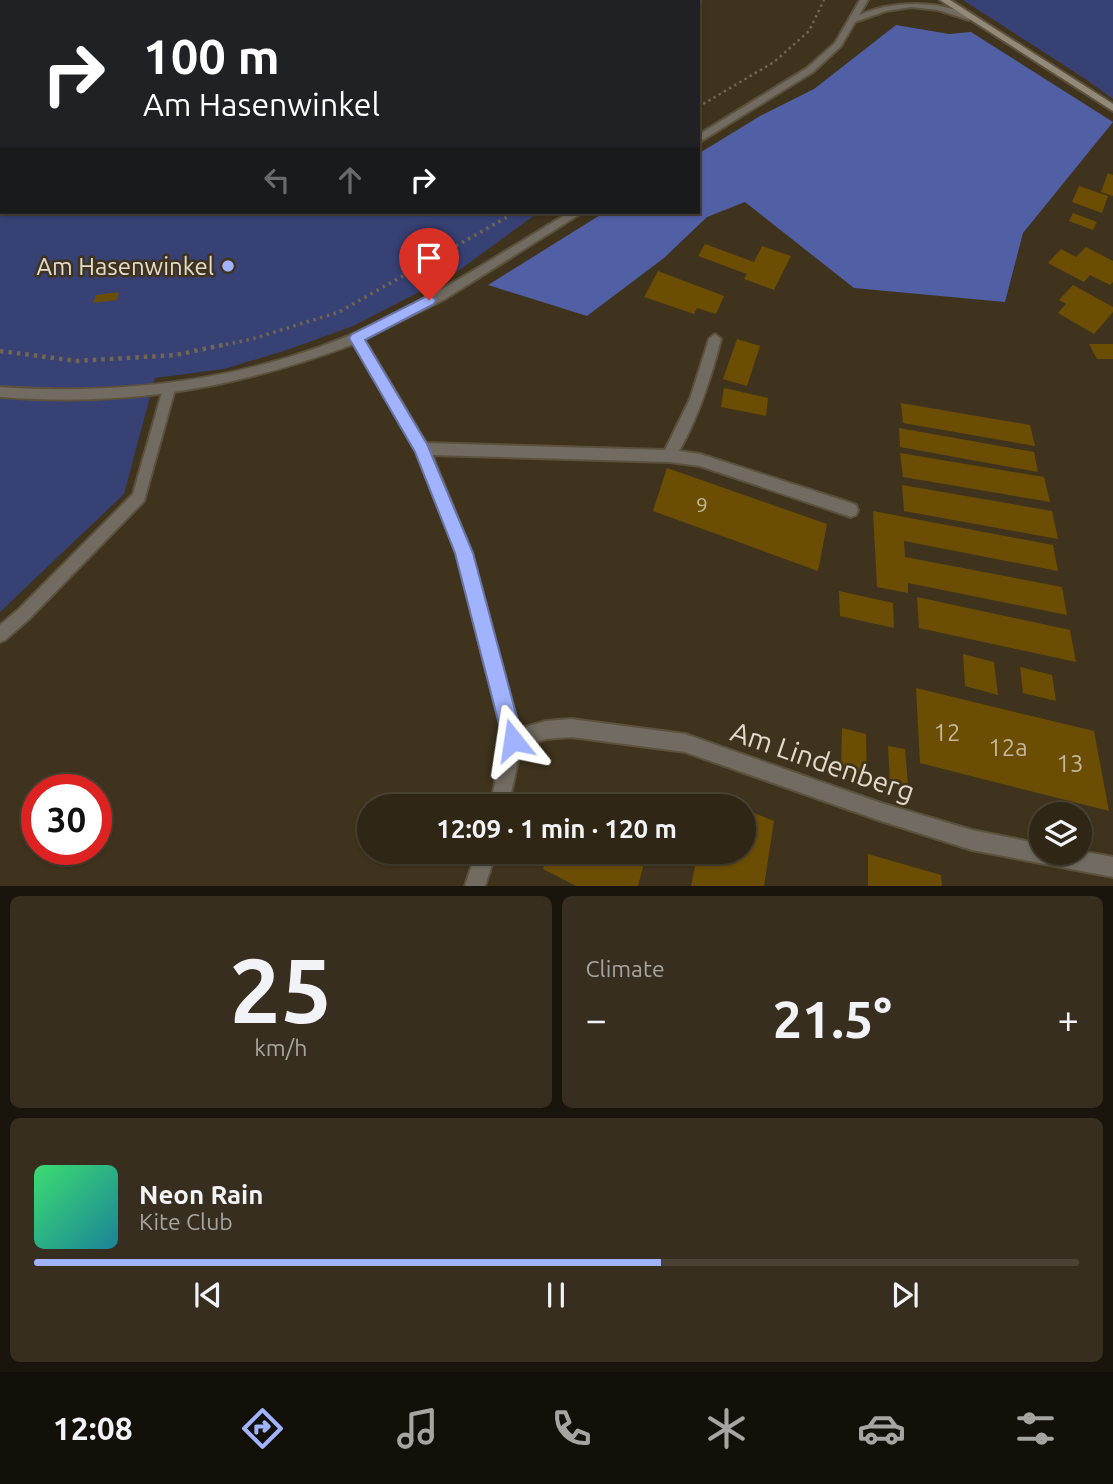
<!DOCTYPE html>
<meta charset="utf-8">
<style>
:root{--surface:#2f2616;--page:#372e1f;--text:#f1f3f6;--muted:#a7a5a1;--line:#4a4335;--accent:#a1b3fd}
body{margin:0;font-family:Ubuntu,sans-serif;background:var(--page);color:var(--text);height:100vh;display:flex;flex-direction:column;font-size:26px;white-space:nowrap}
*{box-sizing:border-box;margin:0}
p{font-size:23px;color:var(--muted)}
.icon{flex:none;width:38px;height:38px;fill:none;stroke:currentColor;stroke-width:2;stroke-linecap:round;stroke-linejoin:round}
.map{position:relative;height:886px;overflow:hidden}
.details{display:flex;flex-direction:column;gap:10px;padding:10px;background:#1a150c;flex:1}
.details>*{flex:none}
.top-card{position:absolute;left:0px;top:0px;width:700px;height:214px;box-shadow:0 2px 5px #0004,0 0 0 2px var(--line);background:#202124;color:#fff;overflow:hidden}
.controls{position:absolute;left:1029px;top:802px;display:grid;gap:14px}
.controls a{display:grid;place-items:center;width:63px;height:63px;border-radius:50%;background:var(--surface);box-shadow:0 2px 5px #0004,0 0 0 2px var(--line);font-size:35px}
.speed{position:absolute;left:21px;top:774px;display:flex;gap:14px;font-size:35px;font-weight:700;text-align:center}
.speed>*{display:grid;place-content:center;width:91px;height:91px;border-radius:50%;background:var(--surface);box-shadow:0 2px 5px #0004,0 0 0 2px var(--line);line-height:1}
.speed .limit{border:10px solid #d22;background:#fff;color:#111}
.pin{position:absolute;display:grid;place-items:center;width:60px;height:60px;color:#fff;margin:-72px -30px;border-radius:50% 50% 50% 0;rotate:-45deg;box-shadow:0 0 7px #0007}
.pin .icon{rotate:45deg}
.me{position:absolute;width:77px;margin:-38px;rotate:345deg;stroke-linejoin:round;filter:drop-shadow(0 0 5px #0008)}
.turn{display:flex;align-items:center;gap:24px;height:147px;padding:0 28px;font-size:32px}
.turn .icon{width:91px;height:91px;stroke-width:2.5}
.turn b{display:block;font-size:49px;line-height:60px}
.lanes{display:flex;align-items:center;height:66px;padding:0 28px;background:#0003;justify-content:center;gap:35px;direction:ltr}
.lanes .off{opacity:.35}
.big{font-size:52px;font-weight:700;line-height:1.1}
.details .card{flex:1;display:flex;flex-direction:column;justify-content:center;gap:10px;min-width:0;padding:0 24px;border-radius:10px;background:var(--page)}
.details .dial{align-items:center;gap:0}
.dial b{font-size:91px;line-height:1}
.song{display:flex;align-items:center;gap:21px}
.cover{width:84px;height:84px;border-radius:10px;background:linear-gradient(135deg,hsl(140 70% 55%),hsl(190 70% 35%))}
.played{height:7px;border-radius:4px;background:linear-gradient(90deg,var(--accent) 60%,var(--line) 60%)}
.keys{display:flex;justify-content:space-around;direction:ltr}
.heat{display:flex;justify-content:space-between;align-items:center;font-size:38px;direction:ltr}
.details .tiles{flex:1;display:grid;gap:10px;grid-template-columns:1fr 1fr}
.card:last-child{grid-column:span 2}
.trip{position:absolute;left:357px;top:794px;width:399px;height:70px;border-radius:35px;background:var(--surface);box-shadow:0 2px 5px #0004,0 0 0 2px var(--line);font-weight:700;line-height:70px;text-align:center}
.menu{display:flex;height:112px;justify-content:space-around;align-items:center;background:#130f09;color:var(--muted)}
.menu .icon{width:49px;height:49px}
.menu .selected{color:var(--accent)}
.menu b{font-size:32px;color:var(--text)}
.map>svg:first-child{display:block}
.green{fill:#374174}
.forest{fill:#515fa4}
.building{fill:#6b4d04}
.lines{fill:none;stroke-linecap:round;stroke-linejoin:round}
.lane-casing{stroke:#5c513d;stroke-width:4}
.street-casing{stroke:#5c513d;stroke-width:4}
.secondary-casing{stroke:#5c513d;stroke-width:4}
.path-far2{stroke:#706652;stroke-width:2.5;stroke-dasharray:2.5 3.5;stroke-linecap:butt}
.path-far1{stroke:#706652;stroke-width:3.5;stroke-dasharray:2.5 4.5;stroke-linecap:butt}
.path{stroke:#706652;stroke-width:4.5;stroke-dasharray:3.5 5;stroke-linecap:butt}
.lane{fill:#716b61;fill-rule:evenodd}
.street{fill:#716b61;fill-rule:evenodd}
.secondary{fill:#938979;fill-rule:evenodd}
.route{fill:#a1b3fd;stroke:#6974a4;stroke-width:2}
.poi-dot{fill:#a1b3fd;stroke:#3f331d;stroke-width:2.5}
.labels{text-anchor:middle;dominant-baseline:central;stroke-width:5;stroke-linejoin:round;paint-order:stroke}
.number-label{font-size:21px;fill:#c4b79b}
.poi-label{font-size:24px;fill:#e2dacd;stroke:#3f331d;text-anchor:end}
.near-number-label{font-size:24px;fill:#c4b79b}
.near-street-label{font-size:28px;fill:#e2dacd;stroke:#3f331d}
</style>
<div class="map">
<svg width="1113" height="886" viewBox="0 0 1113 886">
<rect width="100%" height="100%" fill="#3f331d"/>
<!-- green -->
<g class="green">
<polygon points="0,0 160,2 2,2 2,212 539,212 454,274 353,326 287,350 224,369 155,378 124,494 0,612"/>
<polygon points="963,0 1113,0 1113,99 1087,80"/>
</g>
<!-- forest -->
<polygon class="forest" points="896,25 949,34 971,32 1113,122 1023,233 1005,302 854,288 745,202 707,217 664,258 587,316 488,285 605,212 698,212 698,154 760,116 814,89"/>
<!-- building -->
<g class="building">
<polygon points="1108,173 1113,175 1113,196 1101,192"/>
<polygon points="1079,186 1108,196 1102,213 1072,202"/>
<polygon points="1073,213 1097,222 1093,230 1069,221"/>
<polygon points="705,244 754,262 762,246 791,256 774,290 744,279 747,274 698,256"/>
<polygon points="1086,247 1113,261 1113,282 1110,285 1090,275 1084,282 1048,263 1061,249 1076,257"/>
<polygon points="658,271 724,296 716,314 697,308 694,314 644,297"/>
<polygon points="1073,285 1113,307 1113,312 1094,334 1058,313 1066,304 1059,300"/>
<polygon points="119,292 117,300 93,303 96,295"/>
<polygon points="737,339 760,346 747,386 723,379"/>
<polygon points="1089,344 1113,344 1113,359 1097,359"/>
<polygon points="724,388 768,398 766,416 721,407"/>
<polygon points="901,403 1030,425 1035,446 903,423"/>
<polygon points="899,428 1034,452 1038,472 900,447"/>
<polygon points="900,453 1044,477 1050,502 903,477"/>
<polygon points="667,468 827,524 818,571 653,511"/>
<polygon points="902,485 1052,511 1058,539 904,511"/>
<polygon points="873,511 1053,545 1058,571 904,541 905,557 1062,587 1067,615 908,583 908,593 877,587"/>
<polygon points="839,591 893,603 894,628 840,616"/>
<polygon points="917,597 1070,630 1076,662 919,628"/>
<polygon points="963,654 994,662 998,695 965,686"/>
<polygon points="1020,667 1052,675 1056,701 1023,693"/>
<polygon points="916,688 1094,731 1109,811 920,763"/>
<polygon points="842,728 866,734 867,777 841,770"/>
<polygon points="888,746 905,749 908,785 890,782"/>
<polygon points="710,795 739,807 707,807"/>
<polygon points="744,809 774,821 764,886 691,886 698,852 744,852"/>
<polygon points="548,852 647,852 638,886 576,886 543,869"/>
<polygon points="868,854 941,875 942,886 868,886"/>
</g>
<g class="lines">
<!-- lane casing -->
<g class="lane-casing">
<polygon id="lane" points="169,384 175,389 144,501 29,619 5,640 0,642 0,625 19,609 133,494 163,389"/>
</g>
<!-- street casing -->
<g class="street-casing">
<g id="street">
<path d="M860,0H868L859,15C894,0 940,0 973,17L969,20L938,10L911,7L886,11L855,22L841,46L813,72L698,143V135L807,68L835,43Z"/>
<path d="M570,212H583L445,299L364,339L426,443L665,450L690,399L709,339L715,334L721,339C711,378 699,416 679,451L700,454L851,503L856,505L858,510L856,515L851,517L700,466L669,462L432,455L472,553L519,729L546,721L571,719L685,734L881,803L972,830L1041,844V852L1080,851L1113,857V877L972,850L881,821L685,752L571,737L546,739L521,747L508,807H490L504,740L456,553L416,451L354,344C234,389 128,407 0,397V387C131,396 263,378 382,321C447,289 508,249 570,212Z"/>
<polygon points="476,852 496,852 485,886 465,886"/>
</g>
</g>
<!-- secondary casing -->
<g class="secondary-casing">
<polygon id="secondary" points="940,0 950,0 1113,104 1113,111"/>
</g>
<!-- path-far2 -->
<polyline class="path-far2" points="698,107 774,62 809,31 824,0"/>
<!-- path-far1 -->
<polyline class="path-far1" points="219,346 252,339 339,312 516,212"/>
<!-- path -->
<polyline class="path" points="0,351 77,361 176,355 227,344"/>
<!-- lane -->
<use href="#lane" class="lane"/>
<!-- street -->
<use href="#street" class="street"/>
<!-- secondary -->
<use href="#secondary" class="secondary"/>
</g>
<!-- route -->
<polygon class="route" points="429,295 436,300 434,304 365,340 427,444 473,553 523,740 520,747 513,750 506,747 503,740 455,553 415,452 349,338 352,334"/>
<!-- markers -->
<circle class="poi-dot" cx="228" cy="266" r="7"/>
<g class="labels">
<!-- number labels -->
<g class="number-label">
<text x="702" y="504">9</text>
</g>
<!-- poi labels -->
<g class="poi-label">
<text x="214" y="266">Am Hasenwinkel</text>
</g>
<!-- near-number labels -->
<g class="near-number-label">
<text x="947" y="732">12</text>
<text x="1008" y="747">12a</text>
<text x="1070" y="763">13</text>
</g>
<!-- near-street labels -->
<g class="near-street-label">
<text transform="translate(823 761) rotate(19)">Am Lindenberg</text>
</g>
</g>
</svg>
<div class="controls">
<a><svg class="icon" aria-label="layers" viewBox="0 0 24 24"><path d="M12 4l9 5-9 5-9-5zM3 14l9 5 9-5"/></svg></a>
</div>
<div class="speed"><div class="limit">30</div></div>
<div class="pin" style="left:429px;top:300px;background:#d93025"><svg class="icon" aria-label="arrive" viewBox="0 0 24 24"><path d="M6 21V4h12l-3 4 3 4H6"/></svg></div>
<svg class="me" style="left:513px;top:740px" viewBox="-20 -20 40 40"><path d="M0-17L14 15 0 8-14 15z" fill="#a1b3fd" stroke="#fff" stroke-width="4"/></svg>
<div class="trip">12:09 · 1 min · 120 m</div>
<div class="top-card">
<div class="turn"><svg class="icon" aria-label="right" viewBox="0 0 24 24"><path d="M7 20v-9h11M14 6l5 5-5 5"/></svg><div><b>100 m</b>Am Hasenwinkel</div></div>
<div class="lanes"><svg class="icon off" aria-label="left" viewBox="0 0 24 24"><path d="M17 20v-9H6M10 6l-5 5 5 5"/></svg><svg class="icon off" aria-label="ahead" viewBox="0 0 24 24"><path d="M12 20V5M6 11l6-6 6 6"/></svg><svg class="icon" aria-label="right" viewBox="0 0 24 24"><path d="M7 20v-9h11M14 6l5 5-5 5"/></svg></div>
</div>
</div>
<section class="details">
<div class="tiles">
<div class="card dial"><b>25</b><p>km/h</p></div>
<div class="card"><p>Climate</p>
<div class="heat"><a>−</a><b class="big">21.5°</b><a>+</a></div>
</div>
<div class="card">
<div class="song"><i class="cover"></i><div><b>Neon Rain</b><p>Kite Club</p></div></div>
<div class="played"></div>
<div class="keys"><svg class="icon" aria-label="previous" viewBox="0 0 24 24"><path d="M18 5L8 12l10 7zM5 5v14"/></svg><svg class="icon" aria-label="pause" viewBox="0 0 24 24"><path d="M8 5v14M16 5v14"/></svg><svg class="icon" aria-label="next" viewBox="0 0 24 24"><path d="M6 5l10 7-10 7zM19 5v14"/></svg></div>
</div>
</div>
</section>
<nav class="menu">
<b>12:08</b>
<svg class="icon selected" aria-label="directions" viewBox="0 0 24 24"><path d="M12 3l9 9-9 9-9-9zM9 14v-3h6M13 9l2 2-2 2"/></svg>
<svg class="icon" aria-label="music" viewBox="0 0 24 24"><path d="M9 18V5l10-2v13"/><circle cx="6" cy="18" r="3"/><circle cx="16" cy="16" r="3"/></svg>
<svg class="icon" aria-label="phone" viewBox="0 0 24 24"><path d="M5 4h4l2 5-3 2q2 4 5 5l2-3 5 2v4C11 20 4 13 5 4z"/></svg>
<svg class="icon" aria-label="climate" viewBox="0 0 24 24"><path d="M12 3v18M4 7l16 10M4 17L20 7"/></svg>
<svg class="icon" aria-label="car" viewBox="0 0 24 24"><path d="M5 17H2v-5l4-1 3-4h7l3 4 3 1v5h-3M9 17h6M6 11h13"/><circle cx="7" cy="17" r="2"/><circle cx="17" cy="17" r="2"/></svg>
<svg class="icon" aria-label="filters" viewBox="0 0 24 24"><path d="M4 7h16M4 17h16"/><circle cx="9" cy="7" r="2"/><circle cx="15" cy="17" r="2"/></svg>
</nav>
